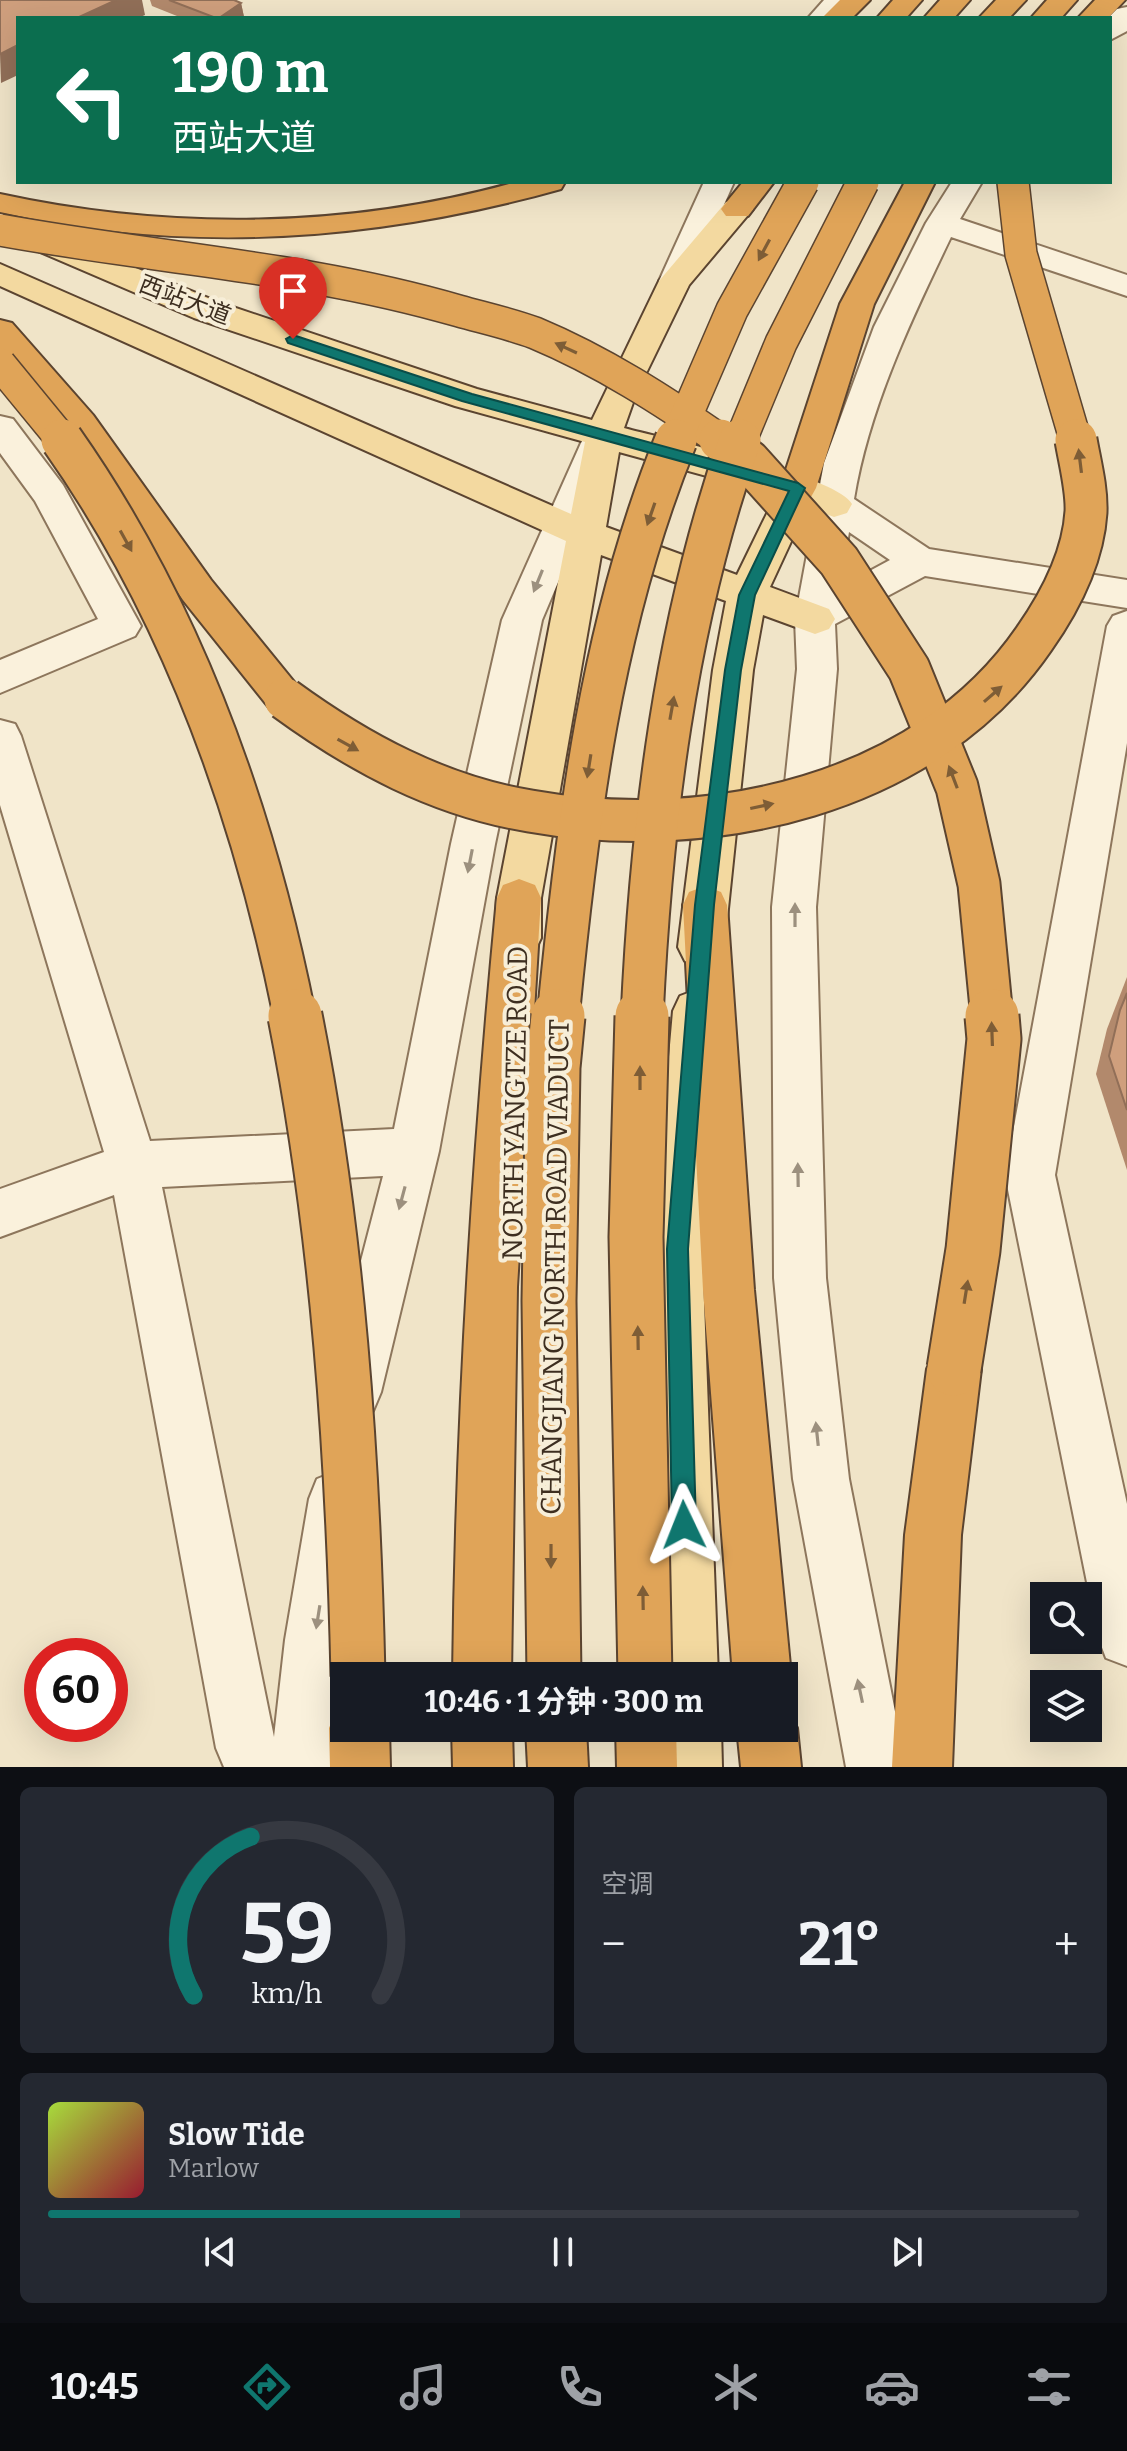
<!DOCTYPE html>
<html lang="zh">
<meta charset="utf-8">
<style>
:root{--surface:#171b24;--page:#242831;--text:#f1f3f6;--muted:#9ea1a6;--line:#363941;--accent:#0f766e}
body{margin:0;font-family:Bitter,"Noto Sans SC",serif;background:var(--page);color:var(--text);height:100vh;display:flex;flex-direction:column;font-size:30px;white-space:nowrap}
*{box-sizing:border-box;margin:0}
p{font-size:26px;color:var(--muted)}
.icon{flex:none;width:44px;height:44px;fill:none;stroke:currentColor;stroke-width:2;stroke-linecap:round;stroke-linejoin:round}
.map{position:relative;height:1767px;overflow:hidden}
.panel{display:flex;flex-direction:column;gap:20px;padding:20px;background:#0d0f14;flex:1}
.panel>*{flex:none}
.banner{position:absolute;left:16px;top:16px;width:1096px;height:168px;border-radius:0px;box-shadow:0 8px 32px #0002;background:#0b6e4f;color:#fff;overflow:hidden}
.fabs{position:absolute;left:1030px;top:1582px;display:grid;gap:16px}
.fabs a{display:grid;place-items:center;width:72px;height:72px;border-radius:0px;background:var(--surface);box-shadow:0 8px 32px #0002;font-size:40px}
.speed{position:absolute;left:24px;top:1638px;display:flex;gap:16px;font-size:40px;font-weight:700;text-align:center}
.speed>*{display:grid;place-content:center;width:104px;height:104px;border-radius:50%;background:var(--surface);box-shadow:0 8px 32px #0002;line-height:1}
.speed .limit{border:12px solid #d22;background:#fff;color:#111}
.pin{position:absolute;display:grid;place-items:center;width:68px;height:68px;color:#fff;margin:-82px -34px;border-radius:50% 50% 50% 0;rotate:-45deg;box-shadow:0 0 8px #0007}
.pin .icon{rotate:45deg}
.me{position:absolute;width:88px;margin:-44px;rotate:358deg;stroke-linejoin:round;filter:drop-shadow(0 0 6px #0008)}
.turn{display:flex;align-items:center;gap:28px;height:168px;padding:0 24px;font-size:36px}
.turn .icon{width:104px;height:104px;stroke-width:2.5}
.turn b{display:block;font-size:56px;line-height:68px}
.big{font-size:60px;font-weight:700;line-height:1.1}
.panel .card{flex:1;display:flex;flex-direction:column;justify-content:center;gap:12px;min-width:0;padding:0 28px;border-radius:12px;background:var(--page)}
.panel .dial{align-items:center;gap:0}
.dial svg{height:208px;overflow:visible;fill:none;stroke:var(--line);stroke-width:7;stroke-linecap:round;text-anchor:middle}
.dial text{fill:var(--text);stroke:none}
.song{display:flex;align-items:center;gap:24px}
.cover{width:96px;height:96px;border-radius:12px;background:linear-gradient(135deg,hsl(80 70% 55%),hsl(350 70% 35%))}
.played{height:8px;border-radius:4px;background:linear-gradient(90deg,var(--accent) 40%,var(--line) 40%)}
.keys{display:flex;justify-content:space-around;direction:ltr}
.heat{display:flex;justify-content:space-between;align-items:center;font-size:44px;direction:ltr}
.panel .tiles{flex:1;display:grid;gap:20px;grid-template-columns:1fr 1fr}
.card:last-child{grid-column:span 2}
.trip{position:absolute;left:330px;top:1662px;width:468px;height:80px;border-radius:0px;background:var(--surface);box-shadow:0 8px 32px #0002;font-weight:700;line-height:80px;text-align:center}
.tab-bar{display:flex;height:128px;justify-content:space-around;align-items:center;background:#090b0e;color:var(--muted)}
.tab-bar .icon{width:56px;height:56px}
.tab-bar .current{color:var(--accent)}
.tab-bar b{font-size:36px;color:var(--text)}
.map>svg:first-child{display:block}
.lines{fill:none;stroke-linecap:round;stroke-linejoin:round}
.minor-casing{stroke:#8d765c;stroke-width:4}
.major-casing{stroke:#5b4430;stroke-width:4}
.highway-casing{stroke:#5b4430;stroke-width:4}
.minor{fill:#faf1dc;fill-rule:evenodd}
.major{fill:#f3d9a0;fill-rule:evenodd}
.highway{fill:#e0a458;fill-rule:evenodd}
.highway-bridge-far2-casing{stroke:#5b4430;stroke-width:34;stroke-linecap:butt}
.highway-bridge-far1-casing{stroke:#5b4430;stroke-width:45;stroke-linecap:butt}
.highway-bridge-casing{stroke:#5b4430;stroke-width:57;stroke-linecap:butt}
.highway-bridge-far2{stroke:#e0a458;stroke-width:31}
.highway-bridge-far1{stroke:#e0a458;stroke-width:41}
.highway-bridge{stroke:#e0a458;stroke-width:53}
.wall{fill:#b2896c}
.shaded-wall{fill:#916f58}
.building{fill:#cf9f7d;stroke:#916f58;stroke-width:2}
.oneway{fill:#7e5d36}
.oneway2{fill:#9c907e}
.route{fill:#0f766e;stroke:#0a4d48;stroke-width:2}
.labels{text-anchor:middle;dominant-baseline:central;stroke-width:8;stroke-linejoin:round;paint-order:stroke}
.far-street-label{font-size:24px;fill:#3d2e20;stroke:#f7eed8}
.street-label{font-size:28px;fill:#3d2e20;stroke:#f7eed8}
</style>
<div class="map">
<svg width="1127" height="1767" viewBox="0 0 1127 1767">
<rect width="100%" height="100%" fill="#f0e4c8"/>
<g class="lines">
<!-- minor casing -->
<g class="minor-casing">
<g id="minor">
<polygon points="824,0 854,0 838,18 808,18"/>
<polygon points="1127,7 1127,31 1110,40 1108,18 1117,9"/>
<polygon points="704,182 734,182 687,288 675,291 663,288 659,281"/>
<path d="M952,182H982L960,219L1127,275V296L951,237C911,320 869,408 854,499L929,549L1127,580V608L925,576L835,624L837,669L816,907L826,1278L849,1479L906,1767H846L793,1479L774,1278L772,907L797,669L795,619L824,463L874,327L926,223ZM849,532L890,560L840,587Z"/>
<polygon points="0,416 13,419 63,485 141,626 135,636 0,693 0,660 98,619 35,501 0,453"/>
<polygon points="599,431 612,434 617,443 542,620 495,844 439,1151 381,1392 373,1411 354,1419 335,1411 327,1392 383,1176 162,1187 274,1737 285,1640 309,1499 317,1479 337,1471 357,1479 365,1499 343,1640 331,1767 224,1767 216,1748 114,1195 0,1237 0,1189 104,1152 0,805 0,720 15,724 21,736 150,1141 394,1129 451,844 502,620 581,443 586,434"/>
<polygon points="1127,611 1127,743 1055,1175 1127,1504 1127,1666 1106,1658 1098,1637 1005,1175 1107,626 1113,616"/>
</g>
</g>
<!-- major casing -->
<g class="major-casing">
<g id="major">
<path d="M737,200L748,202L753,209L689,285L636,394L624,428C664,439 836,475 852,504L847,513L834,517L807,507L770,587L829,609L835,619L829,629L815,634L763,615L753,670L724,947L717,961L701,967L685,961L678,947L713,670L726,601L601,555L541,898V938L534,952L518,958L502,952L495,938L497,898L566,541L0,286V264L571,514L585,442L455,406L194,318L17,242L12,235L17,228L28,225L39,228L218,302L477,389L592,420L659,281L726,202ZM619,452L776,495L737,575L606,527Z"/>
<polygon points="696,990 712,996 719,1011 702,1249 718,1676 660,1676 652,1249 673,1011 680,996"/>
<polygon points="661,1728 721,1728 722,1767 662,1767"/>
</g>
</g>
<!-- highway casing -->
<g class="highway-casing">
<g id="highway">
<polygon points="840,0 870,0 852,18 822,18"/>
<polygon points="893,0 922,0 906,18 877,18"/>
<polygon points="940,0 970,0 954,18 924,18"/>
<polygon points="996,0 1026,0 1009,18 979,18"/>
<polygon points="1047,0 1077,0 1061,18 1031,18"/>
<polygon points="1095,0 1125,0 1108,18 1078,18"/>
<path d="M516,182H565L561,189C376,241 189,255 0,212V194C170,231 348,229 516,182Z"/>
<polygon points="743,182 774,182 748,216 726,216 721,209"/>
<polygon points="905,182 935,182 874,304 816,488 811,497 798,501 785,497 780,488 840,304"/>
<polygon points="0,320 12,323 93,415 211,580 299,688 305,699 299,710 285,715 271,710 183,600 69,433 0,353"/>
<path d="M519,879L535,885L541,898L517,1287L511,1676H453C456,1416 472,1157 497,898L503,885Z"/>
<polygon points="705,886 721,892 727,905 754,1290 791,1676 784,1694 784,1676 733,1676 703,1290 683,905 689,892"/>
<polygon points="954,1342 973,1350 981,1369 961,1535 952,1767 892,1767 905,1535 927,1369 935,1350"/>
<polygon points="344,1704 344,1728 389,1728 390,1767 330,1767 329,1728 338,1707"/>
<polygon points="784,1705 797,1728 801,1767 741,1767 737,1728 784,1728"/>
<polygon points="452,1728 512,1728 513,1767 453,1767"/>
<polygon points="526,1728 586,1728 588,1767 528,1767"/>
<polygon points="616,1728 676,1728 677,1767 617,1767"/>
</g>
</g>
<!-- minor -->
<use href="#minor" class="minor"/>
<!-- major -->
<use href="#major" class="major"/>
<!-- highway -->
<use href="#highway" class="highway"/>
<!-- highway-bridge-far2 casing -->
<g class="highway-bridge-far2-casing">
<g id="highway-bridge-far2">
<polyline points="1013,182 1021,254 1076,442"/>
<path d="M0,230C153,258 309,267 459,311C484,318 511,324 535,333C602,361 664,401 723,442"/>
<polyline points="0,364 64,442"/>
<polyline points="675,442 732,310 803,182"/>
<polyline points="740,442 781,343 863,182"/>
</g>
</g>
<!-- highway-bridge-far1 casing -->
<g class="highway-bridge-far1-casing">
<g id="highway-bridge-far1">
<path d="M62,440C183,612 254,813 295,1018"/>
<polyline points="720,440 749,461 839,561 909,669 957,787 979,884 992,1018"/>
<path d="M285,699C359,753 439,796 530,811C709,843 926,796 1034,639C1060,602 1083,559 1086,512C1087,489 1080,463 1076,440"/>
<path d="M558,1018C577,823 601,623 676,440"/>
<path d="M642,1018C651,824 675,624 740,440"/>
</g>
</g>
<!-- highway-bridge casing -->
<g class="highway-bridge-casing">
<g id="highway-bridge">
<path d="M295,1016C338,1232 353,1456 358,1676"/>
<polyline points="642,1016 636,1237 645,1676"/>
<polyline points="954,1369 973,1250 994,1039 992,1016"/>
<polyline points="554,1676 549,1301 553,1067 558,1016"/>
</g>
</g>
<!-- highway-bridge-far2 -->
<use href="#highway-bridge-far2" class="highway-bridge-far2"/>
<!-- highway-bridge-far1 -->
<use href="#highway-bridge-far1" class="highway-bridge-far1"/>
<!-- highway-bridge -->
<use href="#highway-bridge" class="highway-bridge"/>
</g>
<!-- wall -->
<g class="wall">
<polygon points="150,0 234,0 241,3 244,17 242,18 182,18 152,6"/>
<polygon points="1127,977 1127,1170 1096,1074 1107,1029"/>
</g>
<!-- shaded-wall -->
<g class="shaded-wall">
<polygon points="116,0 142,0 145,15 138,18 77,18"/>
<polygon points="241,3 244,17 242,18 219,18"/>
<polygon points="18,45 18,75 1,83 0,54"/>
</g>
<!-- building -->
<g class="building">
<polygon points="0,0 116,0 77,18 18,18 18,45 0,54"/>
<polygon points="169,0 234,0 241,3 219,18 216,18"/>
<polygon points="1127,993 1127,1110 1109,1056 1120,1010"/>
</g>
<!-- one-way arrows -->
<defs><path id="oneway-solid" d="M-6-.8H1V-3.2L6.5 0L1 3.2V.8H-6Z" transform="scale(2)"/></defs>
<g class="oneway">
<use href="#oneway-solid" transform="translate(764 250) rotate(118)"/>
<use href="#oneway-solid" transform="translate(566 348) rotate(-155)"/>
<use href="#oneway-solid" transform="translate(1080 461) rotate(-97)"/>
<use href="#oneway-solid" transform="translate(651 514) rotate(109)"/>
<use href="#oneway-solid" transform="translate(126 541) rotate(61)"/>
<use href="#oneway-solid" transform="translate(993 694) rotate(-41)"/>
<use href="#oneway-solid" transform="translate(672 708) rotate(-80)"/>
<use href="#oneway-solid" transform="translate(348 745) rotate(29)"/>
<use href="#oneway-solid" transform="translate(589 766) rotate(99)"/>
<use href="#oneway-solid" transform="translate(953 777) rotate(-111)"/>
<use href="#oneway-solid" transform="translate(762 806) rotate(-12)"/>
<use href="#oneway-solid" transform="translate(992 1034) rotate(-92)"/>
<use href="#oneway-solid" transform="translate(640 1078) rotate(-90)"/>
<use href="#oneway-solid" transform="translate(966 1292) rotate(-81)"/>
<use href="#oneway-solid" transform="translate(638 1338) rotate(-91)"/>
<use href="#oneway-solid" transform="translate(551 1556) rotate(90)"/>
<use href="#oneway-solid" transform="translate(643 1598) rotate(-91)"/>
</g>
<g class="oneway2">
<use href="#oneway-solid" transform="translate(538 581) rotate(112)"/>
<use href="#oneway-solid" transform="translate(470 861) rotate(101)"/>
<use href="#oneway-solid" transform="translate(795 915) rotate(-90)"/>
<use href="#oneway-solid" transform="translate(798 1175) rotate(-91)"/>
<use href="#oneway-solid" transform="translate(402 1198) rotate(105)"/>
<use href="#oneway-solid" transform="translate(817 1434) rotate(-96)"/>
<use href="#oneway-solid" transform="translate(318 1617) rotate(99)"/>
<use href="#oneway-solid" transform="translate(860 1691) rotate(-102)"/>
</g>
<!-- route -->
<polygon class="route" points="293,335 472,394 798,483 805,488 755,595 741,670 714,905 688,1249 696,1525 692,1533 684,1536 676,1533 672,1525 667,1249 695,905 725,670 739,595 789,491 462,401 288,343 286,339"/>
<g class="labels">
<!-- far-street labels -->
<g class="far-street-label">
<text transform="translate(185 300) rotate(21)">西站大道</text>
</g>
<!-- street labels -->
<g class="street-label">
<text transform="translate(515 1103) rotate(-89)">NORTH YANGTZE ROAD</text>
<text transform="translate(555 1267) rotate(-89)">CHANGJIANG NORTH ROAD VIADUCT</text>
</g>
</g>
</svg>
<div class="fabs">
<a><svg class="icon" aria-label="search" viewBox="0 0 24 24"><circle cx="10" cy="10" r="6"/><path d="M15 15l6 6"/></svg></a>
<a><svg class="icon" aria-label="layers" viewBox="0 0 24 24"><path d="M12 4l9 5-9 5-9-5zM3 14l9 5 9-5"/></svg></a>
</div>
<div class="speed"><div class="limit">60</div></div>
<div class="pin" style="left:293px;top:339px;background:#d93025"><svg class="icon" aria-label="arrive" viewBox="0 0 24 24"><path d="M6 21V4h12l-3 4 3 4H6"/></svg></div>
<svg class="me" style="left:684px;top:1525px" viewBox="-20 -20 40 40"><path d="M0-17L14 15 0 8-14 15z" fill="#0f766e" stroke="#fff" stroke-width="4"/></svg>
<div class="trip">10:46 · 1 分钟 · 300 m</div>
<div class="banner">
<div class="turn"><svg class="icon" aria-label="left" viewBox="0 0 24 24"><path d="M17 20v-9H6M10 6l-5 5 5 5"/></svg><div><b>190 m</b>西站大道</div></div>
</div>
</div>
<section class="panel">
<div class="tiles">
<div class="card dial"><svg viewBox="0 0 100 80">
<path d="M14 69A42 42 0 1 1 86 69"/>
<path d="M14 69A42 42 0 0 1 36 8" stroke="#0f766e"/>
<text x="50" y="56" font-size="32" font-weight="700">59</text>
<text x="50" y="72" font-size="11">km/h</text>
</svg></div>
<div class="card"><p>空调</p>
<div class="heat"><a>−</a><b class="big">21°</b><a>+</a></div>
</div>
<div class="card">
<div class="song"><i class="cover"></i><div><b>Slow Tide</b><p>Marlow</p></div></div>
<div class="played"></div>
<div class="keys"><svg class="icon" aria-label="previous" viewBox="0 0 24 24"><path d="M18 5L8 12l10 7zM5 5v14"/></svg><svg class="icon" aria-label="pause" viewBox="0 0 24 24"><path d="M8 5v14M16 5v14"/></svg><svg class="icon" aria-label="next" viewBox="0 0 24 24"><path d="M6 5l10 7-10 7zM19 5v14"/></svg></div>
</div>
</div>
</section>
<nav class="tab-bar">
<b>10:45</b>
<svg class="icon current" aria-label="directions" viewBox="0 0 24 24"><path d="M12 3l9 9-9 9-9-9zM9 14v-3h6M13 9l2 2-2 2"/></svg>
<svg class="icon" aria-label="music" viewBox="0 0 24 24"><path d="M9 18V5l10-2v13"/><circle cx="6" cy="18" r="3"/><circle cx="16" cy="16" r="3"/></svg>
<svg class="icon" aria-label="phone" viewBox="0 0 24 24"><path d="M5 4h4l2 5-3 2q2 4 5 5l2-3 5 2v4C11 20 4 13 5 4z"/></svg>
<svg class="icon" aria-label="climate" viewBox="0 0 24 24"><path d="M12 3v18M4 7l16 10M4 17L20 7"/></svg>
<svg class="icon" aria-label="car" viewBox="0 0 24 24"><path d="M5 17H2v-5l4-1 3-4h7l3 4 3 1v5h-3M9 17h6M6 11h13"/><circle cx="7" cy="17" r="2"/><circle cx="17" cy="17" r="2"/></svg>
<svg class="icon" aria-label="filters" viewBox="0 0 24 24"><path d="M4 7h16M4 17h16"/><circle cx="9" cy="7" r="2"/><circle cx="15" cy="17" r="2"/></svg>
</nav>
